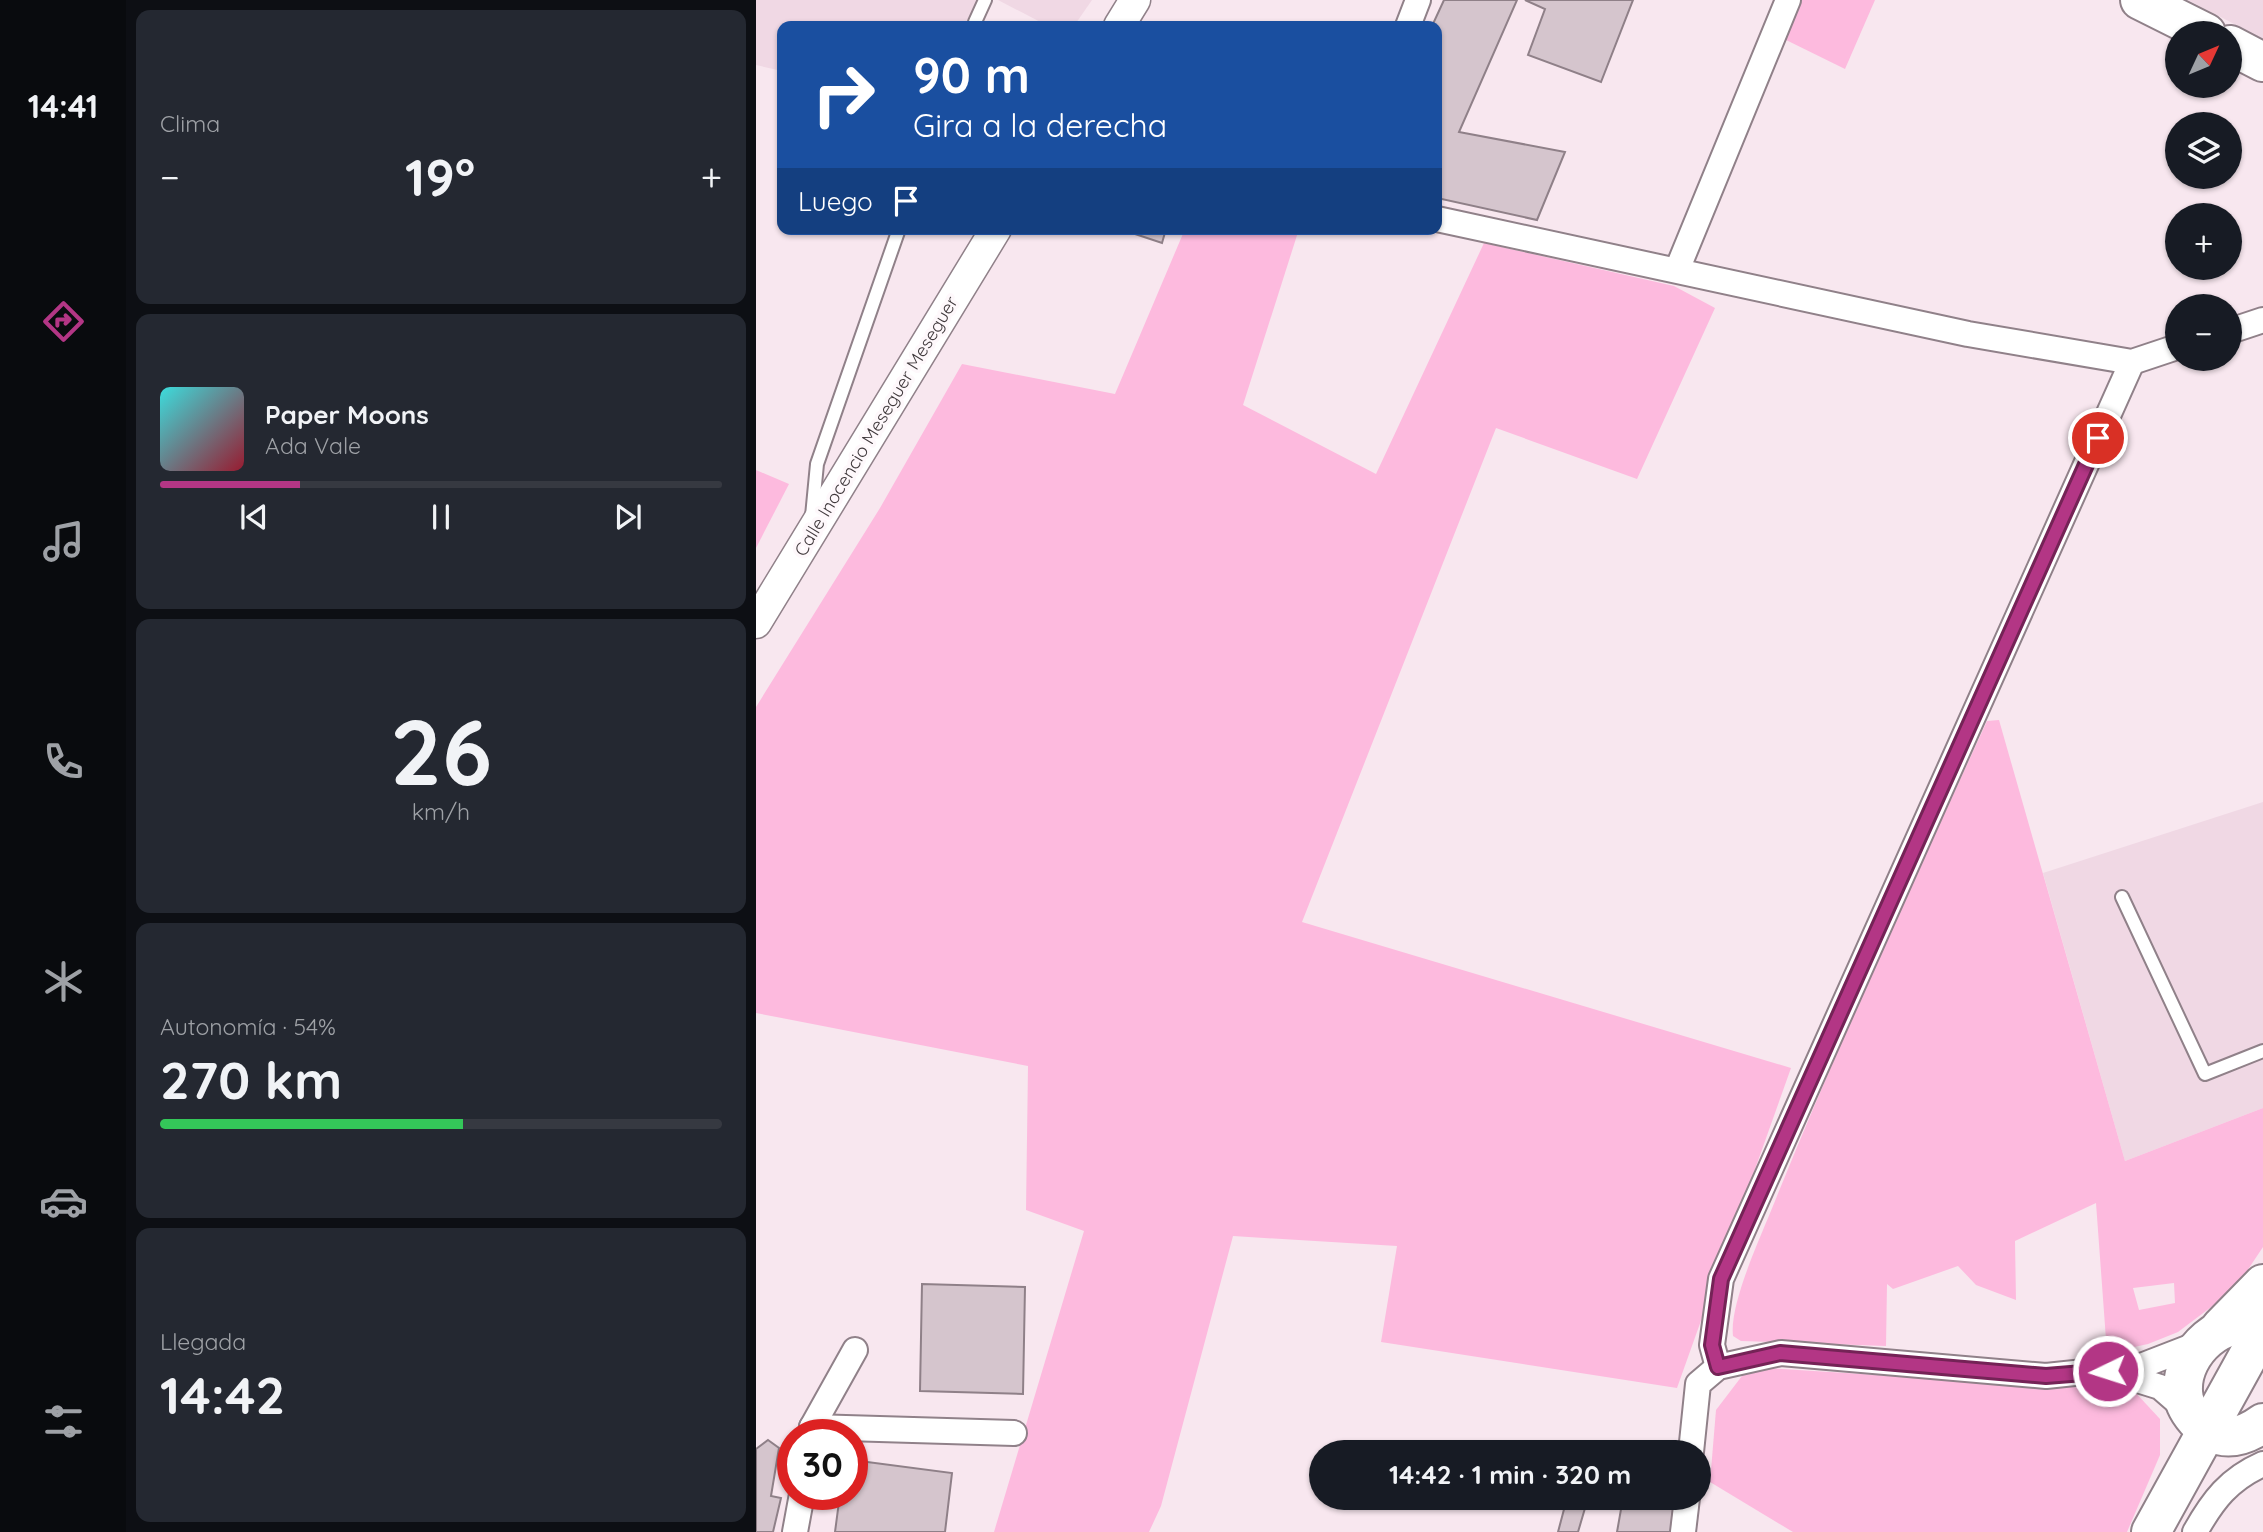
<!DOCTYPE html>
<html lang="es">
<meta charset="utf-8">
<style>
:root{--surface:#171b24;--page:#242831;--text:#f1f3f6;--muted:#9ea1a6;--line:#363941;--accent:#b33685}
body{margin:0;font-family:Quicksand,sans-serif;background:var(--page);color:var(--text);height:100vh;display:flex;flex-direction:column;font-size:26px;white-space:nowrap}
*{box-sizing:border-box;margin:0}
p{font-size:23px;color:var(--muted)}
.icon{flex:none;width:38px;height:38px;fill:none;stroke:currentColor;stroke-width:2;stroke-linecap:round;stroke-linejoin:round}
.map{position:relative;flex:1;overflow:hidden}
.sheet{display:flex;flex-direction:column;gap:10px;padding:10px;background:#0d0f14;width:630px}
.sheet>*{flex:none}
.hud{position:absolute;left:21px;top:21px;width:665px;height:214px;border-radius:14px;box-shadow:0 2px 5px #0004;background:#1a4fa0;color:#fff;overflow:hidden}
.needle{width:46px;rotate:46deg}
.buttons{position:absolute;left:1409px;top:21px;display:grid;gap:14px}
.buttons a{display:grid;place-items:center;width:77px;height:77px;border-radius:50%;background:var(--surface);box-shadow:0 2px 5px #0004;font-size:35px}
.speed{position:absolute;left:21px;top:1419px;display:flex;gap:14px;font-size:35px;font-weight:700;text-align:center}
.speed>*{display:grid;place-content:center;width:91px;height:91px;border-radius:50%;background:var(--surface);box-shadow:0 2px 5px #0004;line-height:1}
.speed .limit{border:10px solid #d22;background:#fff;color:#111}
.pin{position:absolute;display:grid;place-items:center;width:60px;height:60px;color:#fff;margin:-30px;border:4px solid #fff;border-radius:50%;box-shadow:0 2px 7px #0007}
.me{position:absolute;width:77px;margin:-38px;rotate:266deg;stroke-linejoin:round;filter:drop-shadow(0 0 5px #0008)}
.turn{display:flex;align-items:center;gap:24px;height:147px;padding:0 21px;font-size:32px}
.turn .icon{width:91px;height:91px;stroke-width:2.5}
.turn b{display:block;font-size:49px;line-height:60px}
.then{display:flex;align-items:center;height:66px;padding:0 21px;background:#0003;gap:14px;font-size:26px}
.big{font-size:52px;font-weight:700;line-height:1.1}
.sheet .widget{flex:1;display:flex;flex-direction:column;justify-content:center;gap:10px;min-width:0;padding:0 24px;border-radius:14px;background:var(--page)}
.sheet .dial{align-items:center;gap:0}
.dial b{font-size:91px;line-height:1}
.song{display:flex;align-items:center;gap:21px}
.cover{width:84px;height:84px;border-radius:10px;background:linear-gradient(135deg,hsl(180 70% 55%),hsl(350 70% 35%))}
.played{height:7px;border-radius:4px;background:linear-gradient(90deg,var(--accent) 25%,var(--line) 25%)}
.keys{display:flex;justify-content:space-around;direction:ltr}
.heat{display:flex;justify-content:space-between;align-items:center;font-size:38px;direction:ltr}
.charge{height:10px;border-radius:5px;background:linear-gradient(90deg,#34c759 54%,var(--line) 0)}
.trip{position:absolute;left:553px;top:1440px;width:402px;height:70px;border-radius:35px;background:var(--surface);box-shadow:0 2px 5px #0004;font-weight:700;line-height:70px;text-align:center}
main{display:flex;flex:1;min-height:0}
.tabs{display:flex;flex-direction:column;width:126px;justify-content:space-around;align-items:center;background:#090b0e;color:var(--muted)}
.tabs .icon{width:49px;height:49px}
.tabs .active{color:var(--accent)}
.tabs b{font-size:32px;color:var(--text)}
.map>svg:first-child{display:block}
.built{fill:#f0d8e4}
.green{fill:#fdbade;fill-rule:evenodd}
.building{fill:#d5c5cd;stroke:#8f8088;stroke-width:2}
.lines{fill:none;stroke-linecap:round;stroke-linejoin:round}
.service-casing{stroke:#908189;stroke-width:16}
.minor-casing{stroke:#908189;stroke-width:28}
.tertiary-casing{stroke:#908189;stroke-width:33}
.primary-casing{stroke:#908189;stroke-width:42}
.trunk-casing{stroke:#908189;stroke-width:42}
.service{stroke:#fff;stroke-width:12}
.minor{stroke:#fff;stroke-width:24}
.tertiary{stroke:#fff;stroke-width:30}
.primary{stroke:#fff;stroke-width:38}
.trunk{stroke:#fff;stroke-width:38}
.route-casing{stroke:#742356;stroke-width:18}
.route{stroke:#b33685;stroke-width:12}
.labels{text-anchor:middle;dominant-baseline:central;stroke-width:7;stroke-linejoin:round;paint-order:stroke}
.street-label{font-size:18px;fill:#413a3d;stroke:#fef8fb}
</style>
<main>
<nav class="tabs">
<b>14:41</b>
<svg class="icon active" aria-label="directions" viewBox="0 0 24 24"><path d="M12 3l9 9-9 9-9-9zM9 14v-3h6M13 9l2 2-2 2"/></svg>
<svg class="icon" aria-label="music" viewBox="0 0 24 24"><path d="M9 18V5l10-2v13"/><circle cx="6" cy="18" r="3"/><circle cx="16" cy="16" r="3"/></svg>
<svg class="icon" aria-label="phone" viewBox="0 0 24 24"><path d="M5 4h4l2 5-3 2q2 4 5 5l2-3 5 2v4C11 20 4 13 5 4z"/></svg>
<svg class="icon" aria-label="climate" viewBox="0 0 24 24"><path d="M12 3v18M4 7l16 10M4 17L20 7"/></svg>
<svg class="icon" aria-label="car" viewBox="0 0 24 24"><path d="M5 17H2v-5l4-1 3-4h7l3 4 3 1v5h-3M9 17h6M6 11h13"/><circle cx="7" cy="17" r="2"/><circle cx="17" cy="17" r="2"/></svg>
<svg class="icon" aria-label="filters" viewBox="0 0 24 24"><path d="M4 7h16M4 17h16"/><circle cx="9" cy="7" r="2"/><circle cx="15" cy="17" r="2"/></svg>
</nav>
<section class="sheet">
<div class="widget"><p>Clima</p>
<div class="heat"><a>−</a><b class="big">19°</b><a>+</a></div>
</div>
<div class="widget">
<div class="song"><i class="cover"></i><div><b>Paper Moons</b><p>Ada Vale</p></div></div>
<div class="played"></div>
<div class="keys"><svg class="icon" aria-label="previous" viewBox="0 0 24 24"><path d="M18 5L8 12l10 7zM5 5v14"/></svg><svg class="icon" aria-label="pause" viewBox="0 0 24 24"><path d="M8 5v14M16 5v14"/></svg><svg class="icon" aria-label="next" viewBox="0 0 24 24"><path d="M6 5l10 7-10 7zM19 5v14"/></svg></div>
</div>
<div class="widget dial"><b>26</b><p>km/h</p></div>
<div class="widget"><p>Autonomía · 54%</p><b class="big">270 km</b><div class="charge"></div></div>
<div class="widget"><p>Llegada</p><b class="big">14:42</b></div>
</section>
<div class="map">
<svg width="1507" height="1532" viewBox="0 0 1507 1532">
<rect width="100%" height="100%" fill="#f8e7ef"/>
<!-- built -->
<g class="built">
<polygon points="0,0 234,0 224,26 26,26 26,71 0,65"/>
<polygon points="242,0 336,0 318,26 292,26"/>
<polygon points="1432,0 1507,0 1507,39"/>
<polygon points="1507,802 1507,1108 1369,1161 1287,873"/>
</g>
<!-- green -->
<g class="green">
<polygon points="1044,0 1119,0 1089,69 1028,39"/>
<polygon points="429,229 543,229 487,405 620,474 728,243 918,286 959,308 881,479 740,428 546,922 1035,1068 921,1388 625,1342 641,1246 477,1236 405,1506 393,1532 238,1532 328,1231 270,1210 272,1066 0,1013 0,707 124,508 206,364 359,394"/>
<polygon points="0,470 33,484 0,548"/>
<path d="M1243,720L1369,1161L1507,1108V1247L1479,1289L1422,1332L1392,1344L1351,1353L1340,1203L1259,1241L1260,1300L1220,1285L1202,1266L1137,1289L1131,1284L1130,1346L985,1341L977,1336C973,1302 1008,1230 1021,1196C1086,1035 1159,878 1231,721ZM1418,1283L1419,1303L1383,1310L1377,1288Z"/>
<polygon points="1012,1368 1378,1391 1404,1419 1404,1455 1371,1532 1037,1532 954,1482 960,1410 989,1372"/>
</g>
<!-- building -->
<g class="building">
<polygon points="688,0 761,0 703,132 809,152 781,220 681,198 681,26 676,26"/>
<polygon points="769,0 877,0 845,82 772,55 789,9"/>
<polygon points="364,229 410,229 406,243"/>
<polygon points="166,1284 269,1287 267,1394 164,1391"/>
<polygon points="12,1440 23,1448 15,1496 25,1498 17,1532 0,1532 0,1449"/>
<polygon points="96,1460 196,1473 189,1532 79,1532 84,1494 96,1494"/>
<polygon points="811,1498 832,1498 822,1532 802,1532"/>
<polygon points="867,1498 920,1498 917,1532 861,1532"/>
</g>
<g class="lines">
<!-- service casing -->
<g class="service-casing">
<g id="service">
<polyline points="219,22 229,0"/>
<polyline points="56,516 61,464 143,229"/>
<polyline points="1366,897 1449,1074 1507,1051"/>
</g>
</g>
<!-- minor casing -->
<g class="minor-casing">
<g id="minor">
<polyline points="652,26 662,0"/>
<polyline points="681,219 1212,334 1376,362 1421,347"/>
<polyline points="921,270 1032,0"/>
<polyline points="1474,331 1507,320"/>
<polyline points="962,1367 956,1345 965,1279 1376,362"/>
<polyline points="1359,1373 1404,1387 1434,1413"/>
<polyline points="56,1427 258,1433"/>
<polyline points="55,1435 56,1427 99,1350"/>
<polyline points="935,1452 942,1384 962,1367 1025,1353 1290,1376 1385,1366 1447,1342"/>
<polyline points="39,1532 46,1494"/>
<polyline points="927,1532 931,1498"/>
<path d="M1439,1532C1457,1500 1473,1479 1507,1464"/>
</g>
</g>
<!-- tertiary casing -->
<g class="tertiary-casing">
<g id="tertiary">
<polyline points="363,26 379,0"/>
<polyline points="0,623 240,229"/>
</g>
</g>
<!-- primary casing -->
<g class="primary-casing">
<g id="primary">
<polyline points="1384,0 1450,33"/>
<polyline points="1474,45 1507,62"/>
</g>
</g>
<!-- trunk casing -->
<g class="trunk-casing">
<g id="trunk">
<polyline points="1465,1327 1507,1284"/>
<path d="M1507,1328C1468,1312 1425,1352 1427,1391C1427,1401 1433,1412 1440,1420C1460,1443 1484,1440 1507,1423"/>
<polyline points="1395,1532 1507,1329"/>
</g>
</g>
<!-- service -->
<use href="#service" class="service"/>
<!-- minor -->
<use href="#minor" class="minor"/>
<!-- tertiary -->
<use href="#tertiary" class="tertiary"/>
<!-- primary -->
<use href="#primary" class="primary"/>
<!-- trunk -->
<use href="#trunk" class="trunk"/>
</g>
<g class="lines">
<!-- route casing -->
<g class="route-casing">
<polyline id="route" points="1342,438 965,1279 956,1345 962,1367 1024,1353 1290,1376 1352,1371"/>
</g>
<!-- route -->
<use href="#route" class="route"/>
</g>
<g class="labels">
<!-- street labels -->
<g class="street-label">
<text transform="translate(120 426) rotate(-59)">Calle Inocencio Meseguer Meseguer</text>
</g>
</g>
</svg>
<div class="buttons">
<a><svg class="needle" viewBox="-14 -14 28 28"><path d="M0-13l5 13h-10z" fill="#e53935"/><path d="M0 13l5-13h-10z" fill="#9ea1a6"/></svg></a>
<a><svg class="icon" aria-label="layers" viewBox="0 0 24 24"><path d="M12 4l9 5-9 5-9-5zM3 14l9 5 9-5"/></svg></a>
<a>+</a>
<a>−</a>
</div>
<div class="speed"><div class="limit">30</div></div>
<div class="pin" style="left:1342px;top:438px;background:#d93025"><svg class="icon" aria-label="arrive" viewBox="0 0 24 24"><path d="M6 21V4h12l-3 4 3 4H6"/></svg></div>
<svg class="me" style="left:1352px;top:1371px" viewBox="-20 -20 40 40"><circle r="17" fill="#b33685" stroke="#fff" stroke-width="3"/><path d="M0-11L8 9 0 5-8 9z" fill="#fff"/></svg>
<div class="trip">14:42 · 1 min · 320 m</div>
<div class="hud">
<div class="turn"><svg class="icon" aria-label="right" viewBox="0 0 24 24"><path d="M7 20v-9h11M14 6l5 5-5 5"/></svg><div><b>90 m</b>Gira a la derecha</div></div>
<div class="then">Luego<svg class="icon" aria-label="arrive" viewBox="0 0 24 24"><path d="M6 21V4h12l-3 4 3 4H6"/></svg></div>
</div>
</div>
</main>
